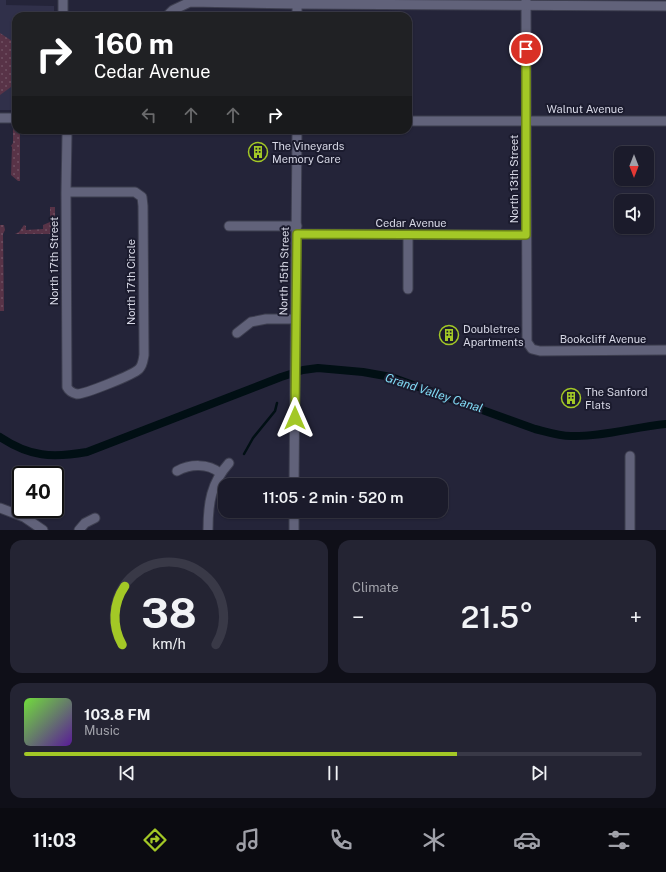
<!DOCTYPE html>
<meta charset="utf-8">
<style>
:root{--surface:#1b1b2b;--page:#242433;--text:#f1f3f6;--muted:#a0a1a9;--line:#393947;--accent:#a3c826}
body{margin:0;font-family:"Public Sans",sans-serif;background:var(--page);color:var(--text);height:100vh;display:flex;flex-direction:column;font-size:15px;white-space:nowrap}
*{box-sizing:border-box;margin:0}
p{font-size:13px;color:var(--muted)}
.icon{flex:none;width:22px;height:22px;fill:none;stroke:currentColor;stroke-width:2;stroke-linecap:round;stroke-linejoin:round}
.map{position:relative;height:530px;overflow:hidden}
.side{display:flex;flex-direction:column;gap:10px;padding:10px;background:#0f0f18;flex:1}
.side>*{flex:none}
.hud{position:absolute;left:12px;top:12px;width:400px;height:122px;border-radius:12px;box-shadow:0 1px 3px #0004,0 0 0 1px var(--line);background:#202124;color:#fff;overflow:hidden}
.needle{width:26px;rotate:180deg}
.controls{position:absolute;left:614px;top:146px;display:grid;gap:8px}
.controls a{display:grid;place-items:center;width:40px;height:40px;border-radius:8px;background:var(--surface);box-shadow:0 1px 3px #0004,0 0 0 1px var(--line);font-size:20px}
.speed{position:absolute;left:12px;top:466px;display:flex;gap:8px;font-size:20px;font-weight:700;text-align:center}
.speed>*{display:grid;place-content:center;width:52px;height:52px;border-radius:50%;background:var(--surface);box-shadow:0 1px 3px #0004,0 0 0 1px var(--line);line-height:1}
.speed .limit{border:2px solid #111;border-radius:6px;background:#fff;color:#111}
.pin{position:absolute;display:grid;place-items:center;width:34px;height:34px;color:#fff;margin:-17px;border:2px solid #fff;border-radius:50%;box-shadow:0 1px 4px #0007}
.me{position:absolute;width:44px;margin:-22px;rotate:0deg;stroke-linejoin:round;filter:drop-shadow(0 0 3px #0008)}
.turn{display:flex;align-items:center;gap:14px;height:84px;padding:0 16px;font-size:18px}
.turn .icon{width:52px;height:52px;stroke-width:2.5}
.turn b{display:block;font-size:28px;line-height:34px}
.lanes{display:flex;align-items:center;height:38px;padding:0 16px;background:#0003;justify-content:center;gap:20px;direction:ltr}
.lanes .off{opacity:.35}
.big{font-size:30px;font-weight:600;line-height:1.1}
.side .card{flex:1;display:flex;flex-direction:column;justify-content:center;gap:6px;min-width:0;padding:0 14px;border-radius:12px;background:var(--page)}
.side .dial{align-items:center;gap:0}
.dial svg{height:104px;overflow:visible;fill:none;stroke:var(--line);stroke-width:7;stroke-linecap:round;text-anchor:middle}
.dial text{fill:var(--text);stroke:none}
.song{display:flex;align-items:center;gap:12px}
.cover{width:48px;height:48px;border-radius:6px;background:linear-gradient(135deg,hsl(100 70% 55%),hsl(270 70% 35%))}
.played{height:4px;border-radius:2px;background:linear-gradient(90deg,var(--accent) 70%,var(--line) 70%)}
.keys{display:flex;justify-content:space-around;direction:ltr}
.heat{display:flex;justify-content:space-between;align-items:center;font-size:22px;direction:ltr}
.side .tiles{flex:1;display:grid;gap:10px;grid-template-columns:1fr 1fr}
.card:last-child{grid-column:span 2}
.trip{position:absolute;left:218px;top:478px;width:230px;height:40px;border-radius:12px;background:var(--surface);box-shadow:0 1px 3px #0004,0 0 0 1px var(--line);font-weight:600;line-height:40px;text-align:center}
.tab-bar{display:flex;height:64px;justify-content:space-around;align-items:center;background:#0b0b11;color:var(--muted)}
.tab-bar .icon{width:28px;height:28px}
.tab-bar .active{color:var(--accent)}
.tab-bar b{font-size:18px;color:var(--text)}
.map>svg:first-child{display:block}
.built{fill:#30304a}
.green{fill:url(#green-dots)}
.lines{fill:none;stroke-linecap:round;stroke-linejoin:round}
.stream{stroke:#010f14;stroke-width:2.5}
.canal{stroke:#010f14;stroke-width:8}
.minor-casing{stroke:#3d3e4f;stroke-width:11}
.minor{stroke:#61627a;stroke-width:9}
.route-casing{stroke:#6a8219;stroke-width:10}
.route{stroke:#a3c826;stroke-width:7}
.labels{text-anchor:middle;dominant-baseline:central;stroke-width:4;stroke-linejoin:round;paint-order:stroke}
.street-label{font-size:11px;fill:#d7d8e6;stroke:#1b1b2e}
.poi-label{font-size:11px;fill:#d7d8e6;stroke:#1b1b2e;text-anchor:start}
.water-label{font-size:12px;font-style:italic;fill:#81dbf5;stroke:#1b1b2e}
</style>
<div class="map">
<svg width="666" height="530" viewBox="0 0 666 530">
<defs>
<pattern id="green-dots" width="8" height="8" patternUnits="userSpaceOnUse"><rect width="8" height="8" fill="#583347"/><path d="M2 2h.1M6 6h.1" fill="none" stroke="#6f5062" stroke-width="1.8" stroke-linecap="round"/></pattern>
</defs>
<rect width="100%" height="100%" fill="#242439"/>
<!-- built -->
<polygon class="built" points="0,0 6,0 6,5 54,6 54,16 16,16 16,110 0,110"/>
<!-- green -->
<g class="green">
<polygon points="0,33 12,41 16,49 16,80 11,87 0,95"/>
<polygon points="13,126 16,126 16,130 20,130 20,181 18,181 11,175 12,147 11,146 13,143"/>
<polygon points="50,207 55,207 55,234 15,234 19,232 24,225 26,226 26,230 43,229 43,225 50,222"/>
<polygon points="0,225 4,225 5,230 3,234 4,311 0,311"/>
</g>
<g class="lines">
<!-- stream -->
<polyline class="stream" points="244,454 253,438 275,411 277,403"/>
<!-- canal -->
<path class="canal" d="M0,437C30,457 52,458 87,452L281,377L303,370L318,368L363,372L391,377L535,429C547,432 559,436 571,436C603,437 634,427 666,424"/>
<!-- minor casing -->
<g class="minor-casing">
<g id="minor">
<polyline points="297,0 297,16"/>
<polyline points="526,0 527,342 532,349 540,351 666,350"/>
<polyline points="63,16 63,0"/>
<polyline points="167,16 173,10 190,2 297,4 666,6"/>
<polyline points="0,118 16,118"/>
<polyline points="408,121 666,121"/>
<path d="M66,192H135L142,197L143,206L144,355C143,360 143,365 139,369C133,375 85,394 77,394C72,393 69,391 67,387L66,195V192L67,134L66,130"/>
<polyline points="229,226 297,226"/>
<polyline points="297,234 526,235"/>
<polyline points="408,289 408,235"/>
<polyline points="237,333 251,322 266,319 295,319"/>
<polyline points="630,456 630,530"/>
<path d="M177,471C190,464 208,463 220,473"/>
<polyline points="294,485 297,130"/>
<polyline points="0,508 24,517 43,530"/>
<polyline points="79,530 85,523 95,518"/>
<path d="M208,530C208,503 211,483 229,463"/>
<polyline points="294,530 294,511"/>
</g>
</g>
<!-- minor -->
<use href="#minor" class="minor"/>
</g>
<g class="lines">
<!-- route casing -->
<g class="route-casing">
<polyline id="route" points="295,418 297,234 526,235 526,49"/>
</g>
<!-- route -->
<use href="#route" class="route"/>
</g>
<!-- icons -->
<defs>
<g id="building-ring" transform="scale(1)"><circle r="9.5" fill="#1b1b2e" stroke="#a3c826" stroke-width="1.5"/><path d="M-4-6H4V6H1V3H-1V6H-4ZM-2.5-4.3h1.7v1.8h-1.7ZM.8-4.3h1.7v1.8H.8ZM-2.5-1h1.7V.8h-1.7ZM.8-1h1.7V.8H.8Z" fill="#a3c826"/></g>
</defs>
<g fill-rule="evenodd">
<use href="#building-ring" x="258" y="152"/>
<use href="#building-ring" x="449" y="335"/>
<use href="#building-ring" x="571" y="398"/>
</g>
<g class="labels">
<!-- street labels -->
<g class="street-label">
<text x="585" y="109">Walnut Avenue</text>
<text transform="translate(514 179) rotate(-90)">North 13th Street</text>
<text x="411" y="223">Cedar Avenue</text>
<text transform="translate(54 261) rotate(-90)">North 17th Street</text>
<text transform="translate(284 271) rotate(-89)">North 15th Street</text>
<text transform="translate(131 282) rotate(-90)">North 17th Circle</text>
<text x="603" y="339">Bookcliff Avenue</text>
</g>
<!-- poi labels -->
<g class="poi-label">
<text x="272" y="146">The Vineyards<tspan x="272" dy="13">Memory Care</tspan></text>
<text x="463" y="329">Doubletree<tspan x="463" dy="13">Apartments</tspan></text>
<text x="585" y="392">The Sanford<tspan x="585" dy="13">Flats</tspan></text>
</g>
<!-- water labels -->
<g class="water-label">
<text transform="translate(434 393) rotate(18)">Grand Valley Canal</text>
</g>
</g>
</svg>
<div class="controls">
<a><svg class="needle" viewBox="-14 -14 28 28"><path d="M0-13l5 13h-10z" fill="#e53935"/><path d="M0 13l5-13h-10z" fill="#a0a1a9"/></svg></a>
<a><svg class="icon" aria-label="sound" viewBox="0 0 24 24"><path d="M4 9h4l5-4v14l-5-4H4zM17 9q2 3 0 6"/></svg></a>
</div>
<div class="speed"><div class="limit">40</div></div>
<div class="pin" style="left:526px;top:49px;background:#d93025"><svg class="icon" aria-label="arrive" viewBox="0 0 24 24"><path d="M6 21V4h12l-3 4 3 4H6"/></svg></div>
<svg class="me" style="left:295px;top:418px" viewBox="-20 -20 40 40"><path d="M0-17L14 15 0 8-14 15z" fill="#a3c826" stroke="#fff" stroke-width="4"/></svg>
<div class="trip">11:05 · 2 min · 520 m</div>
<div class="hud">
<div class="turn"><svg class="icon" aria-label="right" viewBox="0 0 24 24"><path d="M7 20v-9h11M14 6l5 5-5 5"/></svg><div><b>160 m</b>Cedar Avenue</div></div>
<div class="lanes"><svg class="icon off" aria-label="left" viewBox="0 0 24 24"><path d="M17 20v-9H6M10 6l-5 5 5 5"/></svg><svg class="icon off" aria-label="ahead" viewBox="0 0 24 24"><path d="M12 20V5M6 11l6-6 6 6"/></svg><svg class="icon off" aria-label="ahead" viewBox="0 0 24 24"><path d="M12 20V5M6 11l6-6 6 6"/></svg><svg class="icon" aria-label="right" viewBox="0 0 24 24"><path d="M7 20v-9h11M14 6l5 5-5 5"/></svg></div>
</div>
</div>
<section class="side">
<div class="tiles">
<div class="card dial"><svg viewBox="0 0 100 80">
<path d="M14 69A42 42 0 1 1 86 69"/>
<path d="M14 69A42 42 0 0 1 16 24" stroke="#a3c826"/>
<text x="50" y="56" font-size="32" font-weight="700">38</text>
<text x="50" y="72" font-size="11">km/h</text>
</svg></div>
<div class="card"><p>Climate</p>
<div class="heat"><a>−</a><b class="big">21.5°</b><a>+</a></div>
</div>
<div class="card">
<div class="song"><i class="cover"></i><div><b>103.8 FM</b><p>Music</p></div></div>
<div class="played"></div>
<div class="keys"><svg class="icon" aria-label="previous" viewBox="0 0 24 24"><path d="M18 5L8 12l10 7zM5 5v14"/></svg><svg class="icon" aria-label="pause" viewBox="0 0 24 24"><path d="M8 5v14M16 5v14"/></svg><svg class="icon" aria-label="next" viewBox="0 0 24 24"><path d="M6 5l10 7-10 7zM19 5v14"/></svg></div>
</div>
</div>
</section>
<nav class="tab-bar">
<b>11:03</b>
<svg class="icon active" aria-label="directions" viewBox="0 0 24 24"><path d="M12 3l9 9-9 9-9-9zM9 14v-3h6M13 9l2 2-2 2"/></svg>
<svg class="icon" aria-label="music" viewBox="0 0 24 24"><path d="M9 18V5l10-2v13"/><circle cx="6" cy="18" r="3"/><circle cx="16" cy="16" r="3"/></svg>
<svg class="icon" aria-label="phone" viewBox="0 0 24 24"><path d="M5 4h4l2 5-3 2q2 4 5 5l2-3 5 2v4C11 20 4 13 5 4z"/></svg>
<svg class="icon" aria-label="climate" viewBox="0 0 24 24"><path d="M12 3v18M4 7l16 10M4 17L20 7"/></svg>
<svg class="icon" aria-label="car" viewBox="0 0 24 24"><path d="M5 17H2v-5l4-1 3-4h7l3 4 3 1v5h-3M9 17h6M6 11h13"/><circle cx="7" cy="17" r="2"/><circle cx="17" cy="17" r="2"/></svg>
<svg class="icon" aria-label="filters" viewBox="0 0 24 24"><path d="M4 7h16M4 17h16"/><circle cx="9" cy="7" r="2"/><circle cx="15" cy="17" r="2"/></svg>
</nav>
